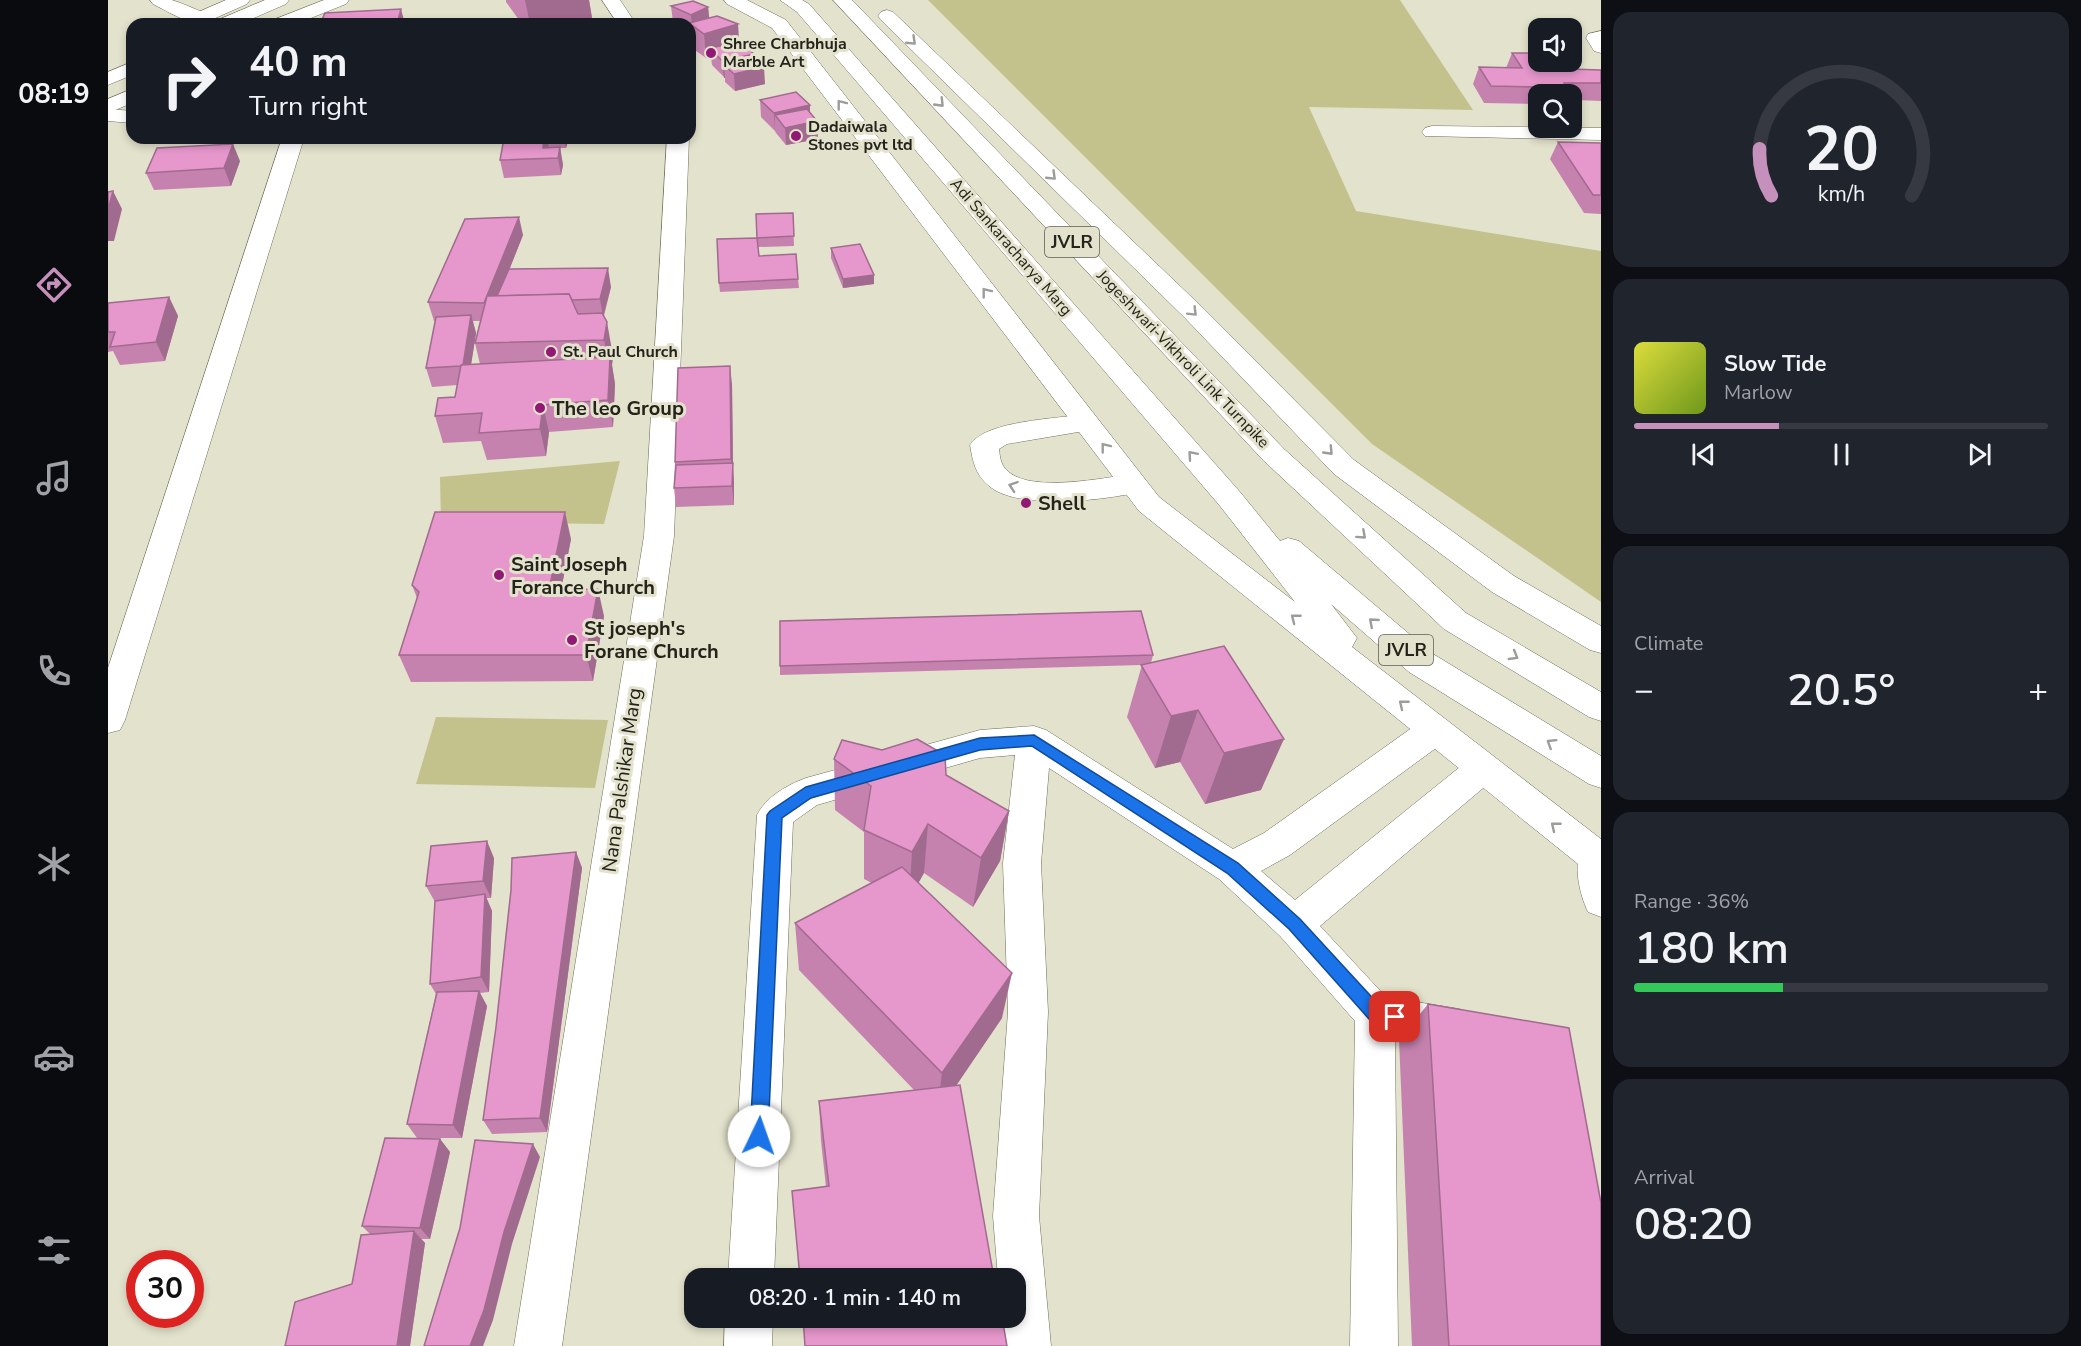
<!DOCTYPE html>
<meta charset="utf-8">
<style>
:root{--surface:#171b24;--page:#20242c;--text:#f1f3f6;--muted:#9ea1a6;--line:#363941;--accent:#c690bc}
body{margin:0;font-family:"Nunito Sans",sans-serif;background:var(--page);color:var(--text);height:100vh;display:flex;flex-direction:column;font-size:22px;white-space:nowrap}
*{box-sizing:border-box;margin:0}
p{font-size:20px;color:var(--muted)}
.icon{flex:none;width:33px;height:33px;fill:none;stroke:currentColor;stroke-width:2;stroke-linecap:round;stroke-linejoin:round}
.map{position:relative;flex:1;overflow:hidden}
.panel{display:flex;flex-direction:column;gap:12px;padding:12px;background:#0d0f14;width:480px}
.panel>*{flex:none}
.guide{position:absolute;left:18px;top:18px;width:570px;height:126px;border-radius:18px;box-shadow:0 3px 9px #0003;background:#171b24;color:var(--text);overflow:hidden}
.tools{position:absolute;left:1420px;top:18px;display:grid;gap:12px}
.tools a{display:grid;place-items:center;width:54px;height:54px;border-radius:12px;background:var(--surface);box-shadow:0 3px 9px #0003;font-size:30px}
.speed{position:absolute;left:18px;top:1250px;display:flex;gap:12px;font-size:30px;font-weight:700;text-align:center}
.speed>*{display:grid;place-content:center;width:78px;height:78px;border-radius:50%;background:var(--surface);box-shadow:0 3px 9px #0003;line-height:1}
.speed .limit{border:9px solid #d22;background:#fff;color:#111}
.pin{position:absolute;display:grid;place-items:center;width:51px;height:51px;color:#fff;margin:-26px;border-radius:12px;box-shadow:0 3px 9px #0006}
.me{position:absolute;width:66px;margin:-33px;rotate:3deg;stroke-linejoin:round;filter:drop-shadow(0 0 4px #0008)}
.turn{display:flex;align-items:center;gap:21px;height:126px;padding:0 24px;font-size:27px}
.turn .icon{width:78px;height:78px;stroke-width:2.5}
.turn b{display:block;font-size:42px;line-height:51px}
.big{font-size:45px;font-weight:600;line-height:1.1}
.panel .card{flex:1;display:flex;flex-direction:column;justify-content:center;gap:9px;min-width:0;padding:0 21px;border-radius:18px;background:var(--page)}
.panel .dial{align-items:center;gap:0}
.dial svg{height:156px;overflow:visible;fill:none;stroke:var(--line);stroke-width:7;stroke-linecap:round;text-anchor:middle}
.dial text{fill:var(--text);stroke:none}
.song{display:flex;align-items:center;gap:18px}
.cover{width:72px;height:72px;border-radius:9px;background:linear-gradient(135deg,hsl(60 70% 55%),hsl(80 70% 35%))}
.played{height:6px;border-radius:3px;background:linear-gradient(90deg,var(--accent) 35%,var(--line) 35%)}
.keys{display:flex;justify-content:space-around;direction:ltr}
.heat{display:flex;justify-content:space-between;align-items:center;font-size:33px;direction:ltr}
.charge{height:9px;border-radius:4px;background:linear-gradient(90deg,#34c759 36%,var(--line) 0)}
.trip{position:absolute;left:576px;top:1268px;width:342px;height:60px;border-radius:18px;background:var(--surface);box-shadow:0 3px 9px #0003;font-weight:600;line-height:60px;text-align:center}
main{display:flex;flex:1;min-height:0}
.tab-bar{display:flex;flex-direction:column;width:108px;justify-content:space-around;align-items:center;background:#090b0e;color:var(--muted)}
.tab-bar .icon{width:42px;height:42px}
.tab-bar .current{color:var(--accent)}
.tab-bar b{font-size:27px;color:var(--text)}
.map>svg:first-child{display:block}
.green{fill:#c4c28c}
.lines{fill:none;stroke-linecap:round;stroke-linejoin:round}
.minor-casing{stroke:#6f6e5b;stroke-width:1}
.major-casing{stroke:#6f6e5b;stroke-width:1}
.minor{fill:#fff;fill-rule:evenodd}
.major{fill:#fff;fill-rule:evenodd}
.wall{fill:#c682af;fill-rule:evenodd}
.shaded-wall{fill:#a16a8f}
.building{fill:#e697cc;stroke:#a16a8f;stroke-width:1.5}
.oneway{stroke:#9c9c99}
.route{fill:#1a73e8;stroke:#114b97;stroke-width:1.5}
.poi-dot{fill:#911875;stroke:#e3e2cc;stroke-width:2}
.labels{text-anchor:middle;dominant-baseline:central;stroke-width:6;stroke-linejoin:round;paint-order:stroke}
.far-poi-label{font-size:16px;font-weight:bold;fill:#24241c;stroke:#e3e2cc;text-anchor:start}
.far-street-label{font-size:16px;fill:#24241c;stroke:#e3e2cc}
.shield{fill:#e3e2cc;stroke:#5d5d51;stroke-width:1.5}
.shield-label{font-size:18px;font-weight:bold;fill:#24241c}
.poi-label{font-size:20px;font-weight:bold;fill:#24241c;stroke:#e3e2cc;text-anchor:start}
.street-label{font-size:20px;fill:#24241c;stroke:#e3e2cc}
</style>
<main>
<nav class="tab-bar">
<b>08:19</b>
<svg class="icon current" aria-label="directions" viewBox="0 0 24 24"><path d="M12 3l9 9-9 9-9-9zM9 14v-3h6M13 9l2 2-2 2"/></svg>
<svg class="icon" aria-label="music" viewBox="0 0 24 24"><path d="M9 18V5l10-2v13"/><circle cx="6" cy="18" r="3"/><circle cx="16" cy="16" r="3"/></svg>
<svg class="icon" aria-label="phone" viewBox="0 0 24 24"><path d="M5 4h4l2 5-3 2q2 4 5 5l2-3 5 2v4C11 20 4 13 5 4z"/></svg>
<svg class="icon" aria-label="climate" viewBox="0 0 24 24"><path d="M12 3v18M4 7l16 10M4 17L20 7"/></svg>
<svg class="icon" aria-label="car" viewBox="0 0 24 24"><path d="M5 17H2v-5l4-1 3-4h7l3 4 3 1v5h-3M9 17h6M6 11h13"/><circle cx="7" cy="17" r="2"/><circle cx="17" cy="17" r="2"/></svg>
<svg class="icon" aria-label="filters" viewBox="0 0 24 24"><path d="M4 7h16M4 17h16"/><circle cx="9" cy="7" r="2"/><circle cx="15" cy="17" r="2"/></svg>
</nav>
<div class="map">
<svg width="1493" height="1346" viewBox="0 0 1493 1346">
<rect width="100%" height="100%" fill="#e3e2cc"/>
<!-- green -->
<g class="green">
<polygon points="820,0 1292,0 1365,110 1201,107 1248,211 1493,251 1493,602 1264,444"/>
<polygon points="512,461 496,524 333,522 332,477"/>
<polygon points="328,717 500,720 487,788 308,784"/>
</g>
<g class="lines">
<!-- minor casing -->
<g class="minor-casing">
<g id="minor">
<path d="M42,0C49,0 56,0 63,0C69,1 101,14 104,18L102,22C83,27 61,12 45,4Z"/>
<polygon points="494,0 512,0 528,24 510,24"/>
<polygon points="1493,31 1493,53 1486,51 1478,38 1480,34"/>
<polygon points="0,109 24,111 24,123 0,121"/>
<polygon points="1324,126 1493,128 1493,140 1317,136 1314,132 1317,128"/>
<polygon points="174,138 196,138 17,720 12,730 0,733 0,668"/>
<polygon points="559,138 581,138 566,536 454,1346 406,1346 536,536"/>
<path d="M978,414L988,417L992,423L988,429L899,444L891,449C892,458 893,467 902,473C927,492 995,478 1025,474L1035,477L1039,484L1035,491C1000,500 910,511 881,486C867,474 865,462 862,445C878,420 950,419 978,414Z"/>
<path d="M1327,716L1339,720L1344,730L1339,740L1182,855L1153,871L1187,900L1363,758L1375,754L1387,758L1393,768L1387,778L1212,926L1278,997L1351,1009L1365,1014L1371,1028L1365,1042L1351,1047L1287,1037L1290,1346H1242L1247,1021L1172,936L1111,879L941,768L933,863L940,1012L931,1216L943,1346H895L893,1317H908V1278H890L885,1216L900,1012L895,863L907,755L872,758L709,805L685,822L666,1278H620L649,815C658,797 679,785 698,778L872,730L926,726L938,730L1125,849L1156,833L1315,720Z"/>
<path d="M1487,842L1493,844V917L1480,912C1471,893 1465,865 1474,847Z"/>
<polygon points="617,1317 665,1317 664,1346 616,1346"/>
</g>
</g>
<!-- major casing -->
<g class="major-casing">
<g id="major">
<polygon points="118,0 142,0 139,4 94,24 70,24 72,20"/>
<polygon points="157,0 181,0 178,4 132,24 108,24 110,20"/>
<polygon points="216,0 241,0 238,4 188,24 163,24 165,20"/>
<polygon points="616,0 639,0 678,20 1051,497 1187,602 1112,506 689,12 672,0 694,0 701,4 1132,492 1172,541 1180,538 1191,541 1325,654 1493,756 1493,788 1481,784 1301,672 1223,604 1249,638 1244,647 1493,839 1493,877 1480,872 1031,511 664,28 619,4"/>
<polygon points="725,0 744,0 1176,449 1358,613 1493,692 1493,721 1481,717 1336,629 1156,461"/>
<polygon points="779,10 785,12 1095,308 1246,460 1406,576 1493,626 1493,653 1482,650 1384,592 1226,474 1077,318 773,20 770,16 773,12"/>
<polygon points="24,62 24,75 0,85 0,72"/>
<polygon points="24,89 24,103 0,113 0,99"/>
</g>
</g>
<!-- minor -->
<use href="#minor" class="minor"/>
<!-- major -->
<use href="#major" class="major"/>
</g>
<!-- wall -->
<g class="wall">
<polygon points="398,0 481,0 485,24 414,24 398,2"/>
<polygon points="563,6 600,7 601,18 630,24 631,42 646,54 646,59 657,84 627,91 617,82 617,78 604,65 603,57 598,58 584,48 582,24 568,24 565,22"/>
<polygon points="1404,53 1461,69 1493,70 1493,101 1468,100 1470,103 1464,116 1464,94 1431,94 1431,113 1425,104 1376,103 1365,84 1371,67 1398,68"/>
<polygon points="652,100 702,105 702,112 710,139 678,145 668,133 667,131 653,117"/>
<polygon points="396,138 461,138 458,148 452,148 455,165 453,175 396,178 392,160"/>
<polygon points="1450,142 1493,143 1493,214 1476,213 1442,159"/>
<polygon points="132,161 123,186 46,190 38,173"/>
<polygon points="685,213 686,246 650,247 651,256 690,279 691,288 612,292 611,283 649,238"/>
<path d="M415,235L401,270L503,287L496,316L505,356L504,365L507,384L505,427L441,432L438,456L379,460L373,441L335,443L327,416L347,397L349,385L324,387L318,368L327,321H326L320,302ZM365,321H372L367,343L372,364H363L368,333Z"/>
<polygon points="723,248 766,284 735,288 723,258"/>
<polygon points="61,297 70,316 57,361 12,365 5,351 0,352 0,303"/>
<polygon points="624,384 625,468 626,482 626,505 568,507 566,488 567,462"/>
<polygon points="463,539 453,590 496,616 485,681 303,682 291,655 309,598 304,585"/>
<polygon points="1116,646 1153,790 1097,804 1072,762 1047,768 1019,717 1034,665 672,675 672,666 1045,655 1043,663"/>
<polygon points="726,759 838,775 901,811 892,861 865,907 816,873 810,883 894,1018 848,1085 886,1278 718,1187 713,1141 711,1101 806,1090 691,970 687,923 764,883 756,879 756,832 727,810"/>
<polygon points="468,852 474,868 439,1132 384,1134 375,1120"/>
<polygon points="386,858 383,898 378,898 384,911 381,992 372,993 379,1006 354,1138 309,1138 299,1124 328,994 322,984 327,902 318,886"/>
<polygon points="1320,1004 1493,1346 1304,1346 1291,1040"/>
<polygon points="332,1139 342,1152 322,1239 313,1239 317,1243 302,1346 177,1346 244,1284 263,1235 254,1226"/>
</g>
<!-- shaded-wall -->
<g class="shaded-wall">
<polygon points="417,0 481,0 485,24 422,24"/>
<polygon points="600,7 602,24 584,25 583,15"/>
<polygon points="293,9 297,24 289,24"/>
<polygon points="630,24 631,49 602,48 603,57 598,58 596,34"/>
<polygon points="646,54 647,69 656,67 657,84 627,91 626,74 616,65 617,78 616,78 614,61"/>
<polygon points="702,105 702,122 709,121 710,139 678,145 677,128 667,115 667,131 666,113"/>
<polygon points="436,138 439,138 441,148 435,148"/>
<polygon points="456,138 461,138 458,148"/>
<polygon points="125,144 132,161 123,186 116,168"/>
<polygon points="452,147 455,165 453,175 450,158"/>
<polygon points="5,191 14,209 6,241 0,241 0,210"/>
<polygon points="411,217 415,235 381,321 376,303"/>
<polygon points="500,268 503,287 495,317 492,299"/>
<polygon points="766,275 766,284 735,288 735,279"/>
<polygon points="61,297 70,316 57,361 48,342"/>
<polygon points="363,315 368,333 360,385 354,366"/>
<polygon points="499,322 505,356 504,365 507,384 505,427 500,400 502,369 496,340"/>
<polygon points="622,366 624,384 625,468 626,482 626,505 624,486 624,470 623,459"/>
<polygon points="435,405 441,432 438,456 432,429"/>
<polygon points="457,512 463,539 448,616 441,590"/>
<polygon points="490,589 496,616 485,681 478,655"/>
<polygon points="1090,710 1072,762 1047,768 1063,716"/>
<polygon points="1176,739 1153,790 1097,804 1116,753"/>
<polygon points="901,811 892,861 865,907 873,858"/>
<polygon points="820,824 816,873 801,900 804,852"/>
<polygon points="379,841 386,858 383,898 375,881"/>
<polygon points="468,852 474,868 439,1132 432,1118"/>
<polygon points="377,894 384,911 381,992 373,977"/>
<polygon points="904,973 894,1018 829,1114 834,1073"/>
<polygon points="371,991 379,1006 354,1138 345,1125"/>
<polygon points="332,1139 342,1152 322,1239 312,1228"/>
<polygon points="425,1144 432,1157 404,1244 385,1320 375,1346 362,1346 396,1232"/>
<polygon points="306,1231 317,1243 302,1346 289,1346"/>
</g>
<!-- building -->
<g class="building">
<polygon points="585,1 600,7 583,15 563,6"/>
<polygon points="293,9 289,24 212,24 217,13"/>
<polygon points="609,16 630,24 596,34 581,23"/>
<polygon points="633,42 646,54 614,61 602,48"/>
<polygon points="1404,53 1431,53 1431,62 1455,62 1461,69 1493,70 1493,83 1456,83 1464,94 1438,94 1432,87 1383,86 1371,67 1414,68"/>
<polygon points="645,58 656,67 626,74 616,65"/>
<polygon points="688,92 702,105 666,113 652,100"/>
<polygon points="1464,95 1470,103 1464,103"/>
<polygon points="699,109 709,121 677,128 667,115"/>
<polygon points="396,138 436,138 435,148 452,147 450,158 392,160"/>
<polygon points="1450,142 1493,143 1493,195 1485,195"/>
<polygon points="125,144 116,168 38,173 49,148"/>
<polygon points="5,191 0,210 0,192"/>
<polygon points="685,213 686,236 649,238 648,214"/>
<polygon points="411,217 376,303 320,302 357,219"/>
<polygon points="649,238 651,256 688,254 690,279 611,283 609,239"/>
<polygon points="752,244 766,275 735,279 723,248"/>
<polygon points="500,268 492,299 464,300 461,294 389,296 401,269"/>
<polygon points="461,294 470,314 494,313 499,322 496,340 367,343 379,296"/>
<polygon points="61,297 48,342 2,347 7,332 0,332 0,303"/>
<polygon points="363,315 355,365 353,366 318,368 328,317"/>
<polygon points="502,357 500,400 435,405 432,429 371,433 374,413 327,416 330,398 347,397 353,365"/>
<polygon points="622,366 623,459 567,462 570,368"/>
<polygon points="625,463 624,486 566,488 568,465"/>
<polygon points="327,512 457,512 441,590 490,589 478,655 291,655 311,592 304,585"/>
<polygon points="1033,611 1045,655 672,666 672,621"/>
<polygon points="1116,646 1176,739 1116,753 1090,710 1063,716 1033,665"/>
<polygon points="809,739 837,755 838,775 901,811 873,858 820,824 804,852 756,830 763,786 726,759 734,740 774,750"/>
<polygon points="379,841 375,881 318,886 323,846"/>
<polygon points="468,852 432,1118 375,1120 388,1027 403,890 404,858"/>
<polygon points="794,867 904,973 834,1073 687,923"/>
<polygon points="377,894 373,977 322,984 327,901"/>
<polygon points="371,991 345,1125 299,1124 329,992"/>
<polygon points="1320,1004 1461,1028 1493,1203 1493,1346 1341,1346"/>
<polygon points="852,1085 886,1278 692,1278 684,1191 721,1186 711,1101"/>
<polygon points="277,1138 332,1139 312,1228 254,1226"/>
<polygon points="367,1140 425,1144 396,1232 376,1310 362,1346 316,1346 352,1228"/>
<polygon points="306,1231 289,1346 177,1346 187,1302 244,1284 253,1235"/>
<polygon points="695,1317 894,1317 899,1346 697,1346"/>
</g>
<!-- one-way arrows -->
<defs><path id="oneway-chevron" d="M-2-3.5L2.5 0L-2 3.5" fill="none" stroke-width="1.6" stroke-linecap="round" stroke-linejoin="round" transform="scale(1.5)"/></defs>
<g class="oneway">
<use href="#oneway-chevron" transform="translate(804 41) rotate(44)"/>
<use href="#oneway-chevron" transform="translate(832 103) rotate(46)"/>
<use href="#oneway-chevron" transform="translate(733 104) rotate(-128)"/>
<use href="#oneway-chevron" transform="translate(944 176) rotate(44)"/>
<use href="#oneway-chevron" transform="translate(878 292) rotate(-128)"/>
<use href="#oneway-chevron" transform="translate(1085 312) rotate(45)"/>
<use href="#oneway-chevron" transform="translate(997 447) rotate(-128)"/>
<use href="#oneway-chevron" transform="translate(1221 451) rotate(46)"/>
<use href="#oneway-chevron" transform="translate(1084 455) rotate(-131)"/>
<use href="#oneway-chevron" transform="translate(905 486) rotate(-161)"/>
<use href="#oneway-chevron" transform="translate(1254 535) rotate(42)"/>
<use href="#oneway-chevron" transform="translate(1187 618) rotate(-142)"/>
<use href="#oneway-chevron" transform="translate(1265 622) rotate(-139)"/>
<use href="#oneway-chevron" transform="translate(1406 656) rotate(31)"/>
<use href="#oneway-chevron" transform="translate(1295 704) rotate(-141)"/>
<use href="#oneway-chevron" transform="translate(1443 743) rotate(-148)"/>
<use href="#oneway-chevron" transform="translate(1447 826) rotate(-141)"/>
</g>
<!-- route -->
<polygon class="route" points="926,735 1130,863 1192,919 1272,1006 1293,1012 1296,1017 1293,1023 1287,1025 1261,1019 1181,929 1119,873 924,746 872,750 703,798 674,818 660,1136 657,1142 651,1145 645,1142 642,1136 659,815 662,811 698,787 872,738"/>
<!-- markers -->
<g class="poi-dot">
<circle cx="603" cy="53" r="6"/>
<circle cx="688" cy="136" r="6"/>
<circle cx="443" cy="352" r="6"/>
<circle cx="432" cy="408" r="6"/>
<circle cx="918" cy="503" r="6"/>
<circle cx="391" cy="575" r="6"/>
<circle cx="464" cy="640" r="6"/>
</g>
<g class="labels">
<!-- far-poi labels -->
<g class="far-poi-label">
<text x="615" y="44">Shree Charbhuja<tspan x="615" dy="18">Marble Art</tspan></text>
<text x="700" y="127">Dadaiwala<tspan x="700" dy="18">Stones pvt ltd</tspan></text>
<text x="455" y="352">St. Paul Church</text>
</g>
<!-- far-street labels -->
<g class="far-street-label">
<text transform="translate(903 247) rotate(49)">Adi Sankaracharya Marg</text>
<text transform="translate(1075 359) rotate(46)">Jogeshwari-Vikhroli Link Turnpike</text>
</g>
<!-- shield labels -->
<g class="shield">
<rect x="937" y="227" width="54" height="30" rx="4.5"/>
<rect x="1271" y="635" width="54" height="30" rx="4.5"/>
</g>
<g class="shield-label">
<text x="964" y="242">JVLR</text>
<text x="1298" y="650">JVLR</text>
</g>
<!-- poi labels -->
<g class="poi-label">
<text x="444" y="408">The leo Group</text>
<text x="930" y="503">Shell</text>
<text x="403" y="564">Saint Joseph<tspan x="403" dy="23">Forance Church</tspan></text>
<text x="476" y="628">St joseph's<tspan x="476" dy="23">Forane Church</tspan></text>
</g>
<!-- street labels -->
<g class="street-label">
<text transform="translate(514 780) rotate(-82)">Nana Palshikar Marg</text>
</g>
</g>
</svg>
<div class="tools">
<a><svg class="icon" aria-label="sound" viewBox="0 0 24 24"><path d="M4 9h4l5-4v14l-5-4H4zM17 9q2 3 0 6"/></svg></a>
<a><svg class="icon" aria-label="search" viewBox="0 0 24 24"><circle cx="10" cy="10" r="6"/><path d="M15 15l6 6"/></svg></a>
</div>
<div class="speed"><div class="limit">30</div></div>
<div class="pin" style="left:1287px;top:1017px;background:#d93025"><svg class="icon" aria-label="arrive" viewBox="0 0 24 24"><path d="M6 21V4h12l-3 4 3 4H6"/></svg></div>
<svg class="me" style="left:651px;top:1136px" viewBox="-20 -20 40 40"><circle r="19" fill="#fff"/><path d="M0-13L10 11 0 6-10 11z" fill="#1a73e8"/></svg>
<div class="trip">08:20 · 1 min · 140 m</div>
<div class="guide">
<div class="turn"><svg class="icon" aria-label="right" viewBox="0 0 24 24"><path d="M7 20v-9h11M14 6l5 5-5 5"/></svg><div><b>40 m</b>Turn right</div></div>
</div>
</div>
<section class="panel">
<div class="card dial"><svg viewBox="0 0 100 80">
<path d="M14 69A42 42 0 1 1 86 69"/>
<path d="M14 69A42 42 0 0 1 8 45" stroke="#c690bc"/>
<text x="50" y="56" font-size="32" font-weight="700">20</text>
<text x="50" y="72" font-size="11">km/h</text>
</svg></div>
<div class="card">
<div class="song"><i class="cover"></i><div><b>Slow Tide</b><p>Marlow</p></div></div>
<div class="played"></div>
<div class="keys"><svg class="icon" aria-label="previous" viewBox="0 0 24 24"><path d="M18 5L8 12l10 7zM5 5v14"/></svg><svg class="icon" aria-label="pause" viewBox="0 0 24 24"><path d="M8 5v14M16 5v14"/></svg><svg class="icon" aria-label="next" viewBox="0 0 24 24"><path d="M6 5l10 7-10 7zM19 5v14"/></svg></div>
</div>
<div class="card"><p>Climate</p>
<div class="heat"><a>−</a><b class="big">20.5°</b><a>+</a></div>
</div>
<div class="card"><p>Range · 36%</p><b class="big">180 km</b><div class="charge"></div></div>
<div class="card"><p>Arrival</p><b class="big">08:20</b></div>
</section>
</main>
